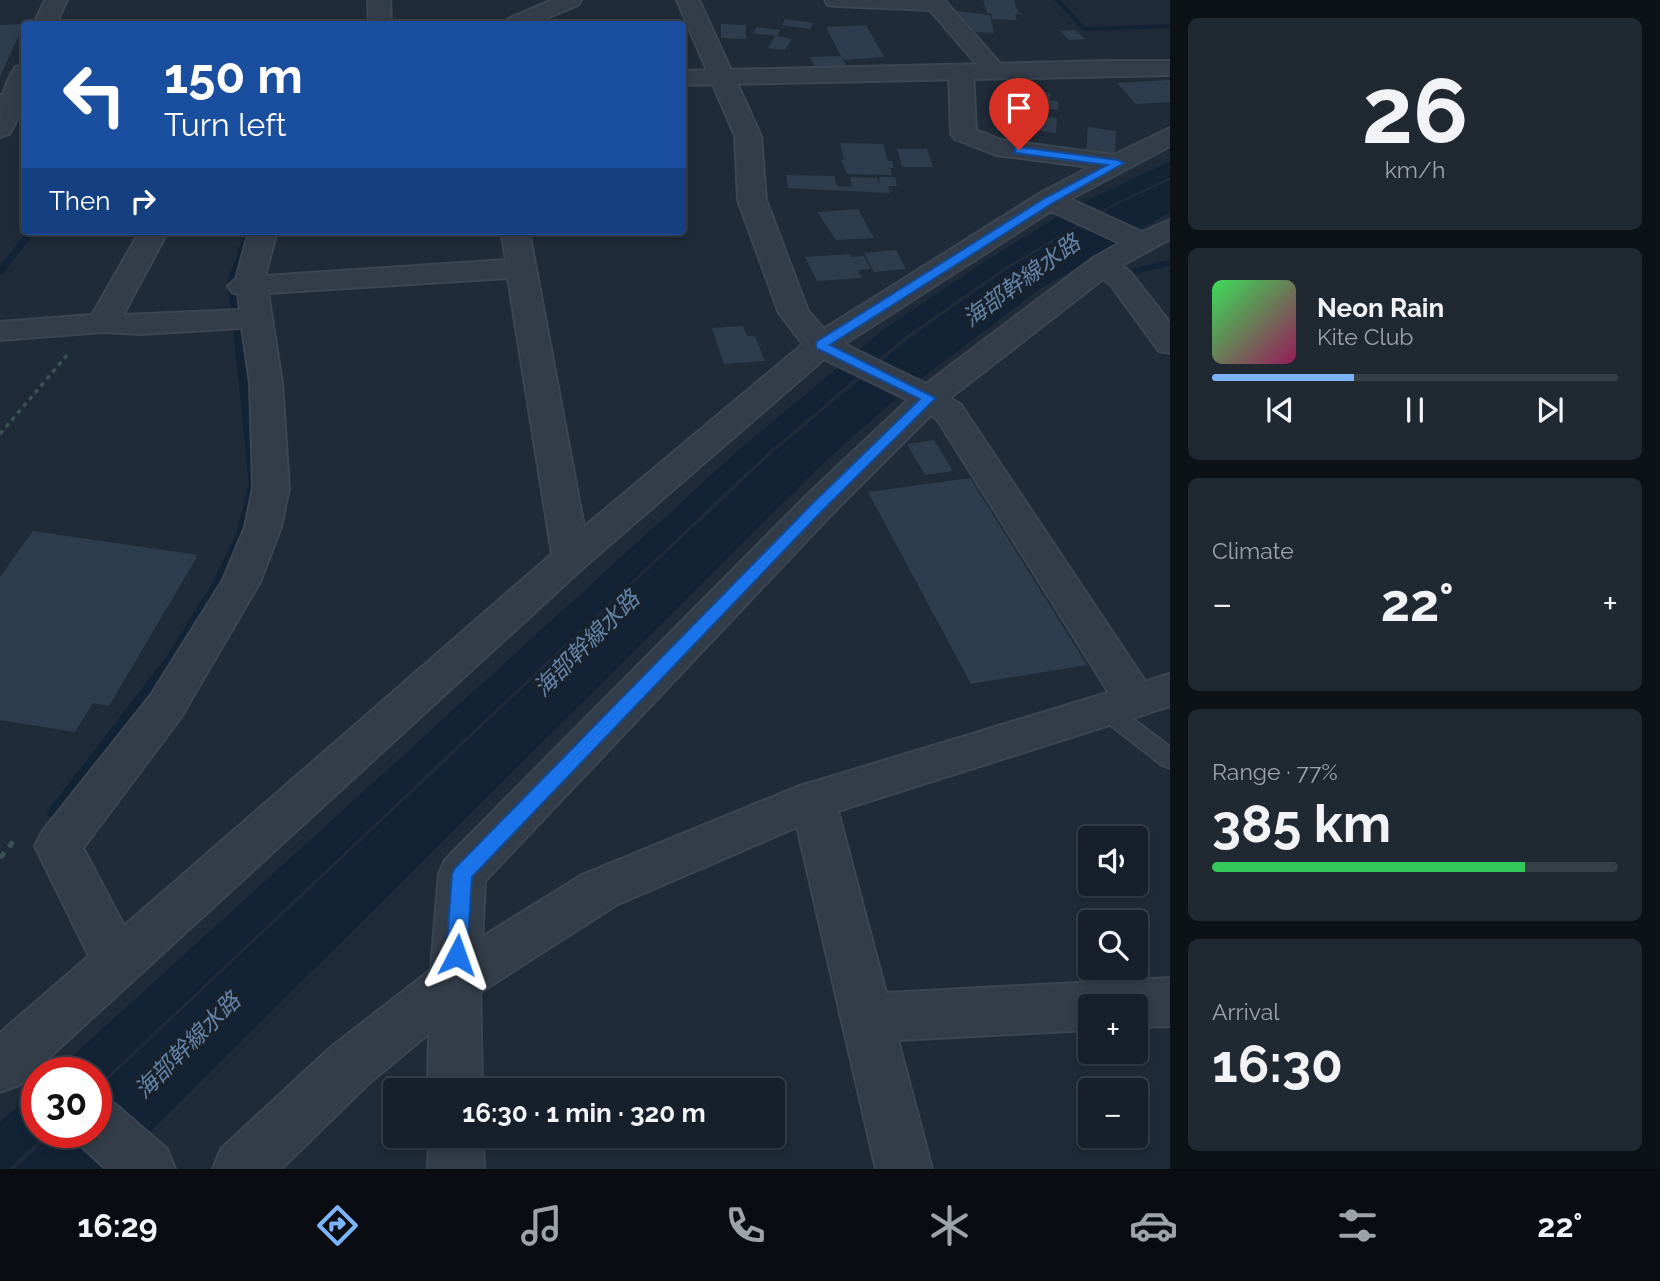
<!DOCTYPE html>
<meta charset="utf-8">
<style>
:root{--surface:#17202a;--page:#202832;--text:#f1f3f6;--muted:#9ea3a8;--line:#363e47;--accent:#7cb4fc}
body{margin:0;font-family:Raleway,"Noto Sans JP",sans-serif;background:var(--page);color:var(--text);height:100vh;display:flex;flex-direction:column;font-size:26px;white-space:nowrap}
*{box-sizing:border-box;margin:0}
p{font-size:23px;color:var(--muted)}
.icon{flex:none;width:38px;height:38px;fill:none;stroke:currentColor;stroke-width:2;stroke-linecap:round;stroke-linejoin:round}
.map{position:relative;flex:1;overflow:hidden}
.panel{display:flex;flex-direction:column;gap:18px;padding:18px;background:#0d1217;width:490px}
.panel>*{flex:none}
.banner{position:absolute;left:21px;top:21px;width:665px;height:214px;border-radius:7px;box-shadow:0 4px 10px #0003,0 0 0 2px var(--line);background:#1a4fa0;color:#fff;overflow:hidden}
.controls{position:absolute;left:1078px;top:826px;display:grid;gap:14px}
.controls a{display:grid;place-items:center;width:70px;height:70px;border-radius:7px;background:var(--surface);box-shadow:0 4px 10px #0003,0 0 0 2px var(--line);font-size:35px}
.speed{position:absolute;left:21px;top:1057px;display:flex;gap:14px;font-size:35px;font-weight:700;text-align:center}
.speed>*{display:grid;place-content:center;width:91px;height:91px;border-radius:50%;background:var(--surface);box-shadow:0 4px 10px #0003,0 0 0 2px var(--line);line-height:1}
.speed .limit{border:10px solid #d22;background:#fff;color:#111}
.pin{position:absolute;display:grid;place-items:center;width:60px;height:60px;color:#fff;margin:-72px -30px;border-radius:50% 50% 50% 0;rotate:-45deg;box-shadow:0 0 7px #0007}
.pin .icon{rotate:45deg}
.me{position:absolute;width:77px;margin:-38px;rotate:4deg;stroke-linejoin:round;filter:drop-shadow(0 0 5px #0008)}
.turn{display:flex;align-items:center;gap:24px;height:147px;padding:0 28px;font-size:32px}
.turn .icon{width:91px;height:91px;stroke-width:2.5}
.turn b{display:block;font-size:49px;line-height:60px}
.then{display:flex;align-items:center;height:66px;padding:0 28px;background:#0003;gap:14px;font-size:26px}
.big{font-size:52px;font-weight:700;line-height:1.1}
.panel .widget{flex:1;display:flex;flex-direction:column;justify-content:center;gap:10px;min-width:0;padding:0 24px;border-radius:10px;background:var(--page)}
.panel .dial{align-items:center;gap:0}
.dial b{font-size:91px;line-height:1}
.song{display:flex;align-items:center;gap:21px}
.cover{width:84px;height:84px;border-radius:10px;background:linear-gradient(135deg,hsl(130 70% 55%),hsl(330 70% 35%))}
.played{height:7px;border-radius:4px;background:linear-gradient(90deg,var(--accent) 35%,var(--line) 35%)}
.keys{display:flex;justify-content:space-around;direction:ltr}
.heat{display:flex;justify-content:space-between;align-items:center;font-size:38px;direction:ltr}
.charge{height:10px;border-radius:5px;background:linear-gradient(90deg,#34c759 77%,var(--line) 0)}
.trip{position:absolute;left:383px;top:1078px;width:402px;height:70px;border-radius:7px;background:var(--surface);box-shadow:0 4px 10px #0003,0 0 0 2px var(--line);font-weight:700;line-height:70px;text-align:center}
.dock{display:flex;height:112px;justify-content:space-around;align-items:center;background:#090d11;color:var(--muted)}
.dock .icon{width:49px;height:49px}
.dock .active{color:var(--accent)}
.dock b{font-size:32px;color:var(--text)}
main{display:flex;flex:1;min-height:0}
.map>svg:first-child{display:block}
.water{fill:#132336}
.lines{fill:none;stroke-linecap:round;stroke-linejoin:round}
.stream{fill:#132336;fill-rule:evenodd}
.building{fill:#2e3d4d}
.service-casing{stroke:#3c4652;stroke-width:4}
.minor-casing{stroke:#3c4652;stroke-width:4}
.tertiary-casing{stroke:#3c4652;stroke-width:4}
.path-far1{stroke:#3a5152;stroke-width:3.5;stroke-dasharray:4.5 4.5;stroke-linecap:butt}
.path{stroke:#3a5152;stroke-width:5;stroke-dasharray:7 7;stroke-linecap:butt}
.service{fill:#333d49;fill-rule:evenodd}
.minor{fill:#333d49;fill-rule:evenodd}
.tertiary{fill:#333d49;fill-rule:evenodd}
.route{fill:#1a73e8;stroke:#114b97;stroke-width:2}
.labels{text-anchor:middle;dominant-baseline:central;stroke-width:7;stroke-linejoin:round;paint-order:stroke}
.water-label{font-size:23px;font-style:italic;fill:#6484a7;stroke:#18222d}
</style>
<main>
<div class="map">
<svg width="1170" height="1169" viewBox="0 0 1170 1169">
<rect width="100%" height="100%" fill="#1f2b38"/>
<!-- water -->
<g class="water">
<polygon points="1170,161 1170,177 1111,205 1004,268 903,338 766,454 96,1087 96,1073 54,1073 742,447 884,329 987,260 1075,206"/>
<polygon points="1170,180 1170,212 1038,290 902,393 817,469 113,1169 15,1169 53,1132 96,1132 96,1091 769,456 907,340 1007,269 1114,206"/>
<polygon points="37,1089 37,1132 48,1132 9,1169 0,1169 0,1122"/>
</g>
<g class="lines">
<!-- stream -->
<g class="stream">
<polygon points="1054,0 1061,0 1085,27 1170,24 1170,28 1083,31"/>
<polygon points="27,231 36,231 3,274 0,275 0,266"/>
<polygon points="245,231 253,231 237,283 241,310 236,313 231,310 227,283"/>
<polygon points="1170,260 1170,266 1128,275 1123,272 1125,270"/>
<polygon points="238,326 243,329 261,484 248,534 225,583 176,663 59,817 54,819 49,817 47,813 49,809 166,657 213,582 236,534 249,484 233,329"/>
</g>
</g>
<!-- building -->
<g class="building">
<polygon points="983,0 1014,0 1018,12 1023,15 1015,14 1017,20 992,19 991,13 987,13"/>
<polygon points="957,11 990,15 994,33 971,32 968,23 958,23"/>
<polygon points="785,19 813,23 810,29 782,25"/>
<polygon points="24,24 0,77 0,25"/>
<polygon points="721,24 746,25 746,39 721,38"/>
<polygon points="866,25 884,57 845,60 842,58 846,66 815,67 810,57 841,56 826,27"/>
<polygon points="757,27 780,30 777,36 753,33"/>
<polygon points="1075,30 1085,39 1069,40 1060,31"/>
<polygon points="775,36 792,39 785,50 768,48"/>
<polygon points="1170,80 1170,102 1136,104 1117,83"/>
<polygon points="1041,91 1051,93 1050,100 1058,101 1058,110 1030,107 1031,98 1041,99"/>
<polygon points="1028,114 1057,118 1056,133 1026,129"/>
<polygon points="1088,127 1116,131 1115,155 1086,151"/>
<polygon points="840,143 883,144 888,161 892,161 894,168 890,168 892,175 847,174 841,160 844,160"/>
<polygon points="897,149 927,149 933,167 902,167"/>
<polygon points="786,175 834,176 837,186 852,187 850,177 877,178 880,186 879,177 895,177 897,186 888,186 890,193 788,188"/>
<polygon points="858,209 874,238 836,240 817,212"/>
<polygon points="896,250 906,269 874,272 864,253"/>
<polygon points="850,254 851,257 864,256 871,269 858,270 862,278 817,281 805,257"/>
<polygon points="743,326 747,336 755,336 765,361 724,364 712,328"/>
<polygon points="934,440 953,471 925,475 907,444"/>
<polygon points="970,478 1087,665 971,684 868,492"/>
<polygon points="33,531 198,555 109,706 93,703 75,732 0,720 0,577"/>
</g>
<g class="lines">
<!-- service casing -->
<g class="service-casing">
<polygon id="service" points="1106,702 1113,704 1170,747 1170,768 1162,765 1099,716 1095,710 1099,704"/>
</g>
<!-- minor casing -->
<g class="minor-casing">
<g id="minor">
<polygon points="45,0 67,0 56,24 34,24"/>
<polygon points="368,0 390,0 391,24 369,24"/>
<polygon points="552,0 581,0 578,5 533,24 505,24 508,19"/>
<path d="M677,0H699L761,136L766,200L808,311L824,329L1039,194L1090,167L996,155L955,139L951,134L949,72L953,67H969L973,72L976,130L1001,140L1114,155L1170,128V146L1070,199L1142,232L1170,220V239L1122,265L1131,273L1170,323V353L1159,351L1111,285L1103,279L950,398L961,405L1151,690L1157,701L1151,712L1136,717L1121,712L937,419L931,415L829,517L485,881L480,981L482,1090H428L430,981L439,874L445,860L803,499L908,400L824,359L584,567L19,1085L0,1092V1033L89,956L35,846L42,832L151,695L223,580L245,527L253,488L250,383L242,328L141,334L103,332L0,340V322L92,315L140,231H168L123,315L240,310L238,294L232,292L228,286L236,279L249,231H277L265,276L506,260L501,231H529L584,527L803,344L779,313L738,200L735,136ZM1051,211L1120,243L1093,258L926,384L844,344ZM508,278L552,554L124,926L83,848L181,717L260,582L281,527L289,488L282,383L268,293Z"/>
<polygon points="825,0 944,0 1006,70 1002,75 986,75 930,10 836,6 828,5"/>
<path d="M24,65C26,89 23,113 9,134L0,137C0,111 0,89 16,67Z"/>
<polygon points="813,782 829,787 835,800 886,993 1170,978 1170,1026 1136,1027 1136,1006 1090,1006 1090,1030 898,1040 932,1169 876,1169 791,800 797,787"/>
<polygon points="96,1096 115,1104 167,1149 175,1169 106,1169 77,1142 73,1132 96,1132"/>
<polygon points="429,1136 483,1136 484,1169 428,1169"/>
</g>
</g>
<!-- tertiary casing -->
<g class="tertiary-casing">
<g id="tertiary">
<polygon points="1109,61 1170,61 1170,75 682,85 682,71"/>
<polygon points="24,93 24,107 0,109 0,95"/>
<polygon points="1170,674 1170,706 825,815 616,905 473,997 368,1084 281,1169 213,1169 221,1149 330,1048 437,965 582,875 797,787"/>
</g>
</g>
<!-- path-far1 -->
<polyline class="path-far1" points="0,434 68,354"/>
<!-- path -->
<polyline class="path" points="0,858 17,837"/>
<!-- service -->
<use href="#service" class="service"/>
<!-- minor -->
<use href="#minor" class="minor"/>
<!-- tertiary -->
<use href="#tertiary" class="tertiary"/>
</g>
<!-- route -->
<polygon class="route" points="1019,147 1118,160 1124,163 1053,203 830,345 936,398 821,512 472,877 467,955 464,961 457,964 449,961 446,955 452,874 455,868 811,505 920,399 816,348 816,342 1045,198 1107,165 1015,153 1015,148"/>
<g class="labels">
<!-- water labels -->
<g class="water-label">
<text transform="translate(1021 280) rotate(-36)">海部幹線水路</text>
<text transform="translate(586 643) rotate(-45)">海部幹線水路</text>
<text transform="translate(187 1045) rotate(-45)">海部幹線水路</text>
</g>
</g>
</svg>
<div class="controls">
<a><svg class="icon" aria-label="sound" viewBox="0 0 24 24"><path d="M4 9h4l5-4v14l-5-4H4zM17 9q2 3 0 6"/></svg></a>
<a><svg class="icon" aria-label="search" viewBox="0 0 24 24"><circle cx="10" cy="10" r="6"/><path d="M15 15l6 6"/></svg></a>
<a>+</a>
<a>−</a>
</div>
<div class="speed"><div class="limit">30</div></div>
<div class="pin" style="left:1019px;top:150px;background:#d93025"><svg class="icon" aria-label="arrive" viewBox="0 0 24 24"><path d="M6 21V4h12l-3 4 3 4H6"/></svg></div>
<svg class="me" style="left:457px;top:955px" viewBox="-20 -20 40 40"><path d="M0-17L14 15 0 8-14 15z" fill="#1a73e8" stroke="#fff" stroke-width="4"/></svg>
<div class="trip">16:30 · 1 min · 320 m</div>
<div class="banner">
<div class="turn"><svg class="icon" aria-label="left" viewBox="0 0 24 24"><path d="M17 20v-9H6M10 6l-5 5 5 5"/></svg><div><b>150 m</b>Turn left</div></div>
<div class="then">Then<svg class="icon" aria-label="right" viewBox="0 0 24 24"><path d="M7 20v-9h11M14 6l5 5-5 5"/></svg></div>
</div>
</div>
<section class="panel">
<div class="widget dial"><b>26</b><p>km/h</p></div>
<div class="widget">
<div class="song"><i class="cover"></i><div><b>Neon Rain</b><p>Kite Club</p></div></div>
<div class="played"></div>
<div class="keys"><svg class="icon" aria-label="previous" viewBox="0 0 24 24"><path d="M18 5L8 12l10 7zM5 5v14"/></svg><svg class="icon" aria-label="pause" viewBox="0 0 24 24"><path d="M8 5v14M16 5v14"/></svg><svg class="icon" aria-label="next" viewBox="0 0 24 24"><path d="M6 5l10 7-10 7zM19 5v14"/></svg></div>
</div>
<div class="widget"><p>Climate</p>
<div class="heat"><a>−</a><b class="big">22°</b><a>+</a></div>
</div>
<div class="widget"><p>Range · 77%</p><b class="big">385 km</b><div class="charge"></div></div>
<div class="widget"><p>Arrival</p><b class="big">16:30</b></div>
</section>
</main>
<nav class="dock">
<b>16:29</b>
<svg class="icon active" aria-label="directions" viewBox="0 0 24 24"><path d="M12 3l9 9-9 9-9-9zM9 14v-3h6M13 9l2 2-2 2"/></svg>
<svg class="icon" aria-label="music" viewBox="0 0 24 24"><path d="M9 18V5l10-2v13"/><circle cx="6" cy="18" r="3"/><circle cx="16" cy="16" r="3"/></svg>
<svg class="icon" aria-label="phone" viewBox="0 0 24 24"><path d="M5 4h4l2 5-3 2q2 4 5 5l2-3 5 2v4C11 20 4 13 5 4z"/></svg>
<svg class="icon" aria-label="climate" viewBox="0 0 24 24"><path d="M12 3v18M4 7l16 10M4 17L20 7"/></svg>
<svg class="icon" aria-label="car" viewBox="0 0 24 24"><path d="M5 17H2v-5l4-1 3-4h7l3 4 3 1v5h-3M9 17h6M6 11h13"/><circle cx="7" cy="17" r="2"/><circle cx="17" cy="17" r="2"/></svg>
<svg class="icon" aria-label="filters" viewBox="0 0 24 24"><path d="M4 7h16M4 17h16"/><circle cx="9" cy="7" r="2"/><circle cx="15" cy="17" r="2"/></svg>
<b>22°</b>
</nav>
